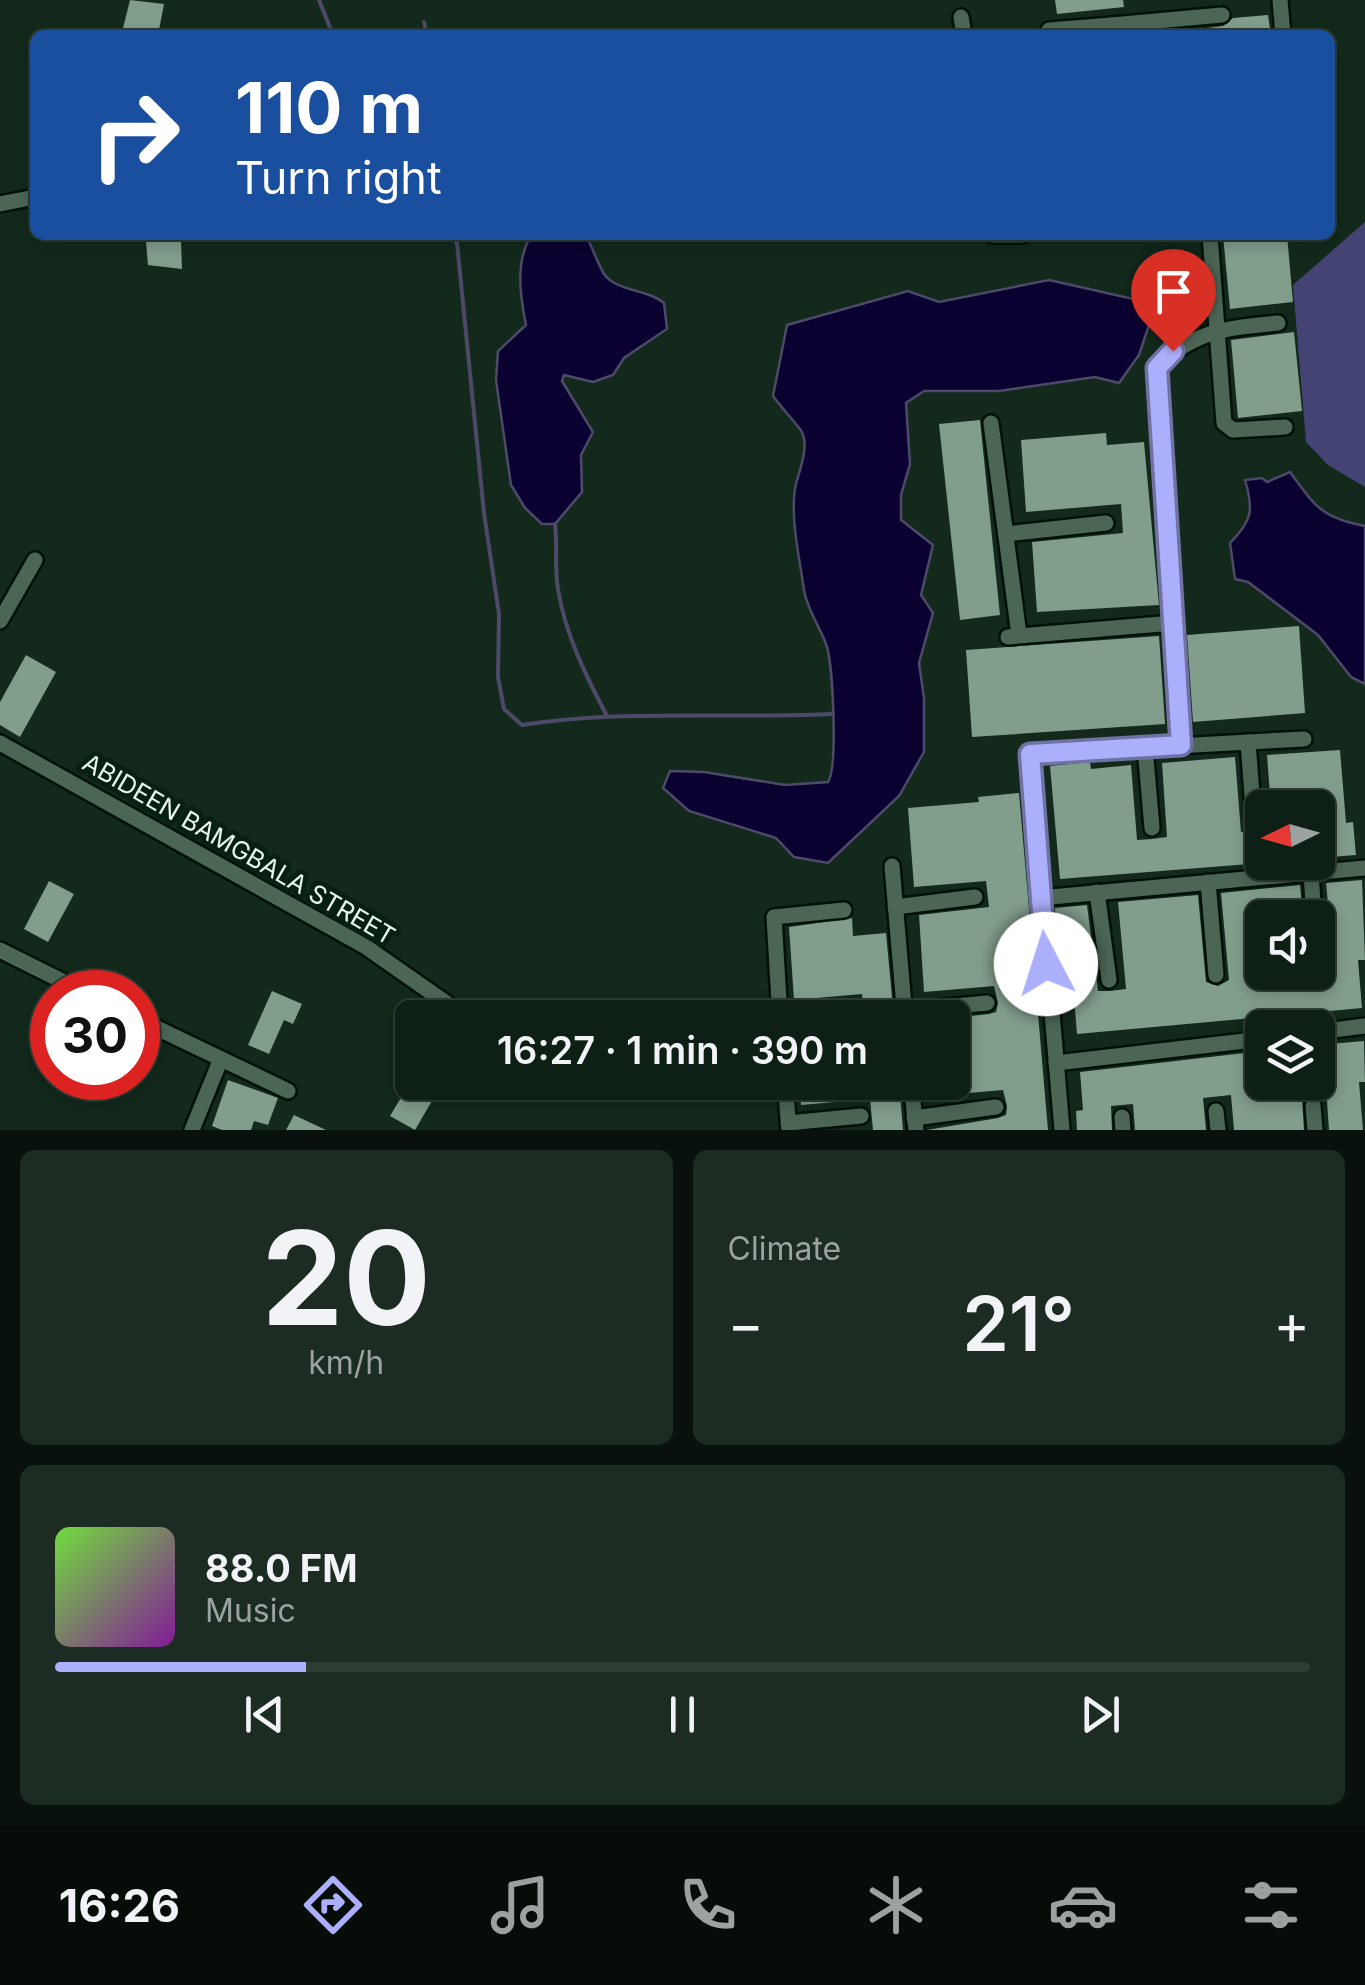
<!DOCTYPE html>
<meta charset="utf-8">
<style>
:root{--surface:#0e1f15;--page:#1c2c22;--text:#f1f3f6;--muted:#9ba2a0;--line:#2e3d34;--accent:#acaffb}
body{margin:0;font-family:Inter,sans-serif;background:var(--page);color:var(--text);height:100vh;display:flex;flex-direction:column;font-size:38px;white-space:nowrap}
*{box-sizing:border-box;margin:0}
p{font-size:32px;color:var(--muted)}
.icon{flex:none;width:55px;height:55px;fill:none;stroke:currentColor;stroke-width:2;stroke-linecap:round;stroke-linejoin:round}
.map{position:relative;height:1130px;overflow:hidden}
.panel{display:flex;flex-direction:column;gap:20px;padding:20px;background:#08110c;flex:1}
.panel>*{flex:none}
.banner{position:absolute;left:30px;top:30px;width:1305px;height:210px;border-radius:15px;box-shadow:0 5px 15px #0003,0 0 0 2px var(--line);background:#1a4fa0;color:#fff;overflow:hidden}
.needle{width:65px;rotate:265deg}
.controls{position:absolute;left:1245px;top:790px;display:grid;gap:20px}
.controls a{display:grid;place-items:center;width:90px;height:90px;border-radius:15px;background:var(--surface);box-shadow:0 5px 15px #0003,0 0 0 2px var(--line);font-size:50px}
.speed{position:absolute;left:30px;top:970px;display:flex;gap:20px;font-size:50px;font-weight:700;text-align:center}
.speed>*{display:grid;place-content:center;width:130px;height:130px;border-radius:50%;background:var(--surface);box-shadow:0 5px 15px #0003,0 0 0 2px var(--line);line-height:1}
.speed .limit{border:15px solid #d22;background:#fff;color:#111}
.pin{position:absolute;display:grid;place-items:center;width:85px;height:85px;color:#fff;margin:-102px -42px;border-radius:50% 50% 50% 0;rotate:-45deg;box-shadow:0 0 10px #0007}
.pin .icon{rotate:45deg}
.me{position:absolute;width:110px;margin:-55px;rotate:355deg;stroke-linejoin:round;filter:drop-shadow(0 0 8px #0008)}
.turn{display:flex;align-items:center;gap:35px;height:210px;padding:0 40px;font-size:45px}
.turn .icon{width:130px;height:130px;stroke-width:2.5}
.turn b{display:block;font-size:70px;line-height:85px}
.big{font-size:75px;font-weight:600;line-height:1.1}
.panel .card{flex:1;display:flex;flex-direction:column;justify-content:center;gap:15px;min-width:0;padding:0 35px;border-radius:15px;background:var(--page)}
.panel .dial{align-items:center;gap:0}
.dial b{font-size:130px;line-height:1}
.song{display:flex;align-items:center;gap:30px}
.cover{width:120px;height:120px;border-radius:15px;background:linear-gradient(135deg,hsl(100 70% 55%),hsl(290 70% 35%))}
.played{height:10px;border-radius:5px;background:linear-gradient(90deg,var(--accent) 20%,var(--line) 20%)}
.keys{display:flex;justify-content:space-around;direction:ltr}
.heat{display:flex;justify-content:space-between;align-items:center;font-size:55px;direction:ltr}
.panel .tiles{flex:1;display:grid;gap:20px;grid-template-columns:1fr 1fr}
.card:last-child{grid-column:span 2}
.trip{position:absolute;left:395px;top:1000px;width:575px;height:100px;border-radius:15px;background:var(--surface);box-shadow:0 5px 15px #0003,0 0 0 2px var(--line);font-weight:600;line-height:100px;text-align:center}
.tabs{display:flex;height:160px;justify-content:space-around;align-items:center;background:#060c08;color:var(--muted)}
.tabs .icon{width:70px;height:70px}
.tabs .on{color:var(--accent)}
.tabs b{font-size:45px;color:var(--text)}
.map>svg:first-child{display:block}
.green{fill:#444474}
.water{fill:#0b0131;stroke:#4d4a69;stroke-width:2.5}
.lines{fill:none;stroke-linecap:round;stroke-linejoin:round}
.stream{stroke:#4d4a69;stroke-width:4}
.building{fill:#819d8c}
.minor-casing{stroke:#001207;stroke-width:20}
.minor{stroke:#4c6656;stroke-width:15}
.route-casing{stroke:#7072a3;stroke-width:25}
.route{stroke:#acaffb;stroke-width:18}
.labels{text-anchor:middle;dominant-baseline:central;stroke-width:10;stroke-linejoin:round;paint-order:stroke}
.street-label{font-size:25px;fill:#e7f5ec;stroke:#082013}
</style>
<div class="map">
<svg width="1365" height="1130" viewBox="0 0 1365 1130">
<rect width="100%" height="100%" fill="#12291c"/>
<!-- green -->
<polygon class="green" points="1365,222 1365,487 1328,465 1306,442 1293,285"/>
<!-- water -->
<g class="water">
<path d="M531,235H586C592,247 597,262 604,274C617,292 648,289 664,303L667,329L624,358L613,375L593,382L564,375L562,381L593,432L581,455L582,492L555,524H542L525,508L511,485L496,380L498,351L526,325C520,294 515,263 531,235Z"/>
<path d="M1049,280L1138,300L1149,325L1139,355L1119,383L1095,377L999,391H924L906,403L910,464L901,495V520L933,545L921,595L933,613L919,663L924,698V752L899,796L828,863L794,857L776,838L689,811L663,788L670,771L704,772L785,785L828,782C838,767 833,668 827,647C821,628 807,610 804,590C800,561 789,513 796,484C800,469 809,447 802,432C798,425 779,405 773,396L787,325L908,291L939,302Z"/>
<path d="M1290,472C1315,506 1321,518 1365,526V684L1351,677L1318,635L1248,582L1235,579L1230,543C1252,521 1254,510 1245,480L1262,478L1267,482Z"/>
</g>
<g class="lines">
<!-- stream -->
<g class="stream">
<polyline points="319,0 333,35"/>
<polyline points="424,22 427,35"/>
<path d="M449,235L457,243L484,513L499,614L498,677L504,709L522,725C625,709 729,719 833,714"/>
<path d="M555,524C558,546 554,568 558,589C565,634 586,676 607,716"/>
</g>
</g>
<!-- building -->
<g class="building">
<polygon points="130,0 164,4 158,35 123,28"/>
<polygon points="1055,0 1123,0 1124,7 1057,14"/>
<polygon points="1268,15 1271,35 1153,35 1223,26 1233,18"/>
<polygon points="1223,235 1287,235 1293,302 1230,309"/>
<polygon points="181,240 182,269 148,265 146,242"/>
<polygon points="1294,332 1302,411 1238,418 1231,340"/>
<polygon points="980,420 1000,615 960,620 939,424"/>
<polygon points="1106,433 1107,445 1144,442 1159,605 1037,612 1032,542 1123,533 1121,504 1026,512 1021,440"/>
<polygon points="1299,626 1305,713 1193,722 1187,635"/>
<polygon points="1159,636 1165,724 972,737 966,650"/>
<polygon points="26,655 56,672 20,737 0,725 0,702"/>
<polygon points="1340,750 1346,823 1353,822 1356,855 1318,858 1318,808 1271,808 1267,755"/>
<polygon points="1235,757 1241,832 1262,830 1262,863 1060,879 1050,766 1090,762 1091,769 1131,765 1137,840 1152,839 1167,837 1162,763"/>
<polygon points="1019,793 1048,1130 927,1130 998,1118 1006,1115 1007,1106 1003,1090 934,1096 933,1082 952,1082 952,1018 989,1014 996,1012 998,1003 994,986 924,992 919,915 989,907 986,881 914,887 908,808 979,802 978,797"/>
<polygon points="1362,880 1365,960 1358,960 1362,1008 1077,1034 1073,986 1062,987 1055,908 1087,905 1098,991 1110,991 1126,989 1118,902 1198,895 1206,982 1218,986 1229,980 1221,893 1300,885 1303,918 1259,918 1262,976 1319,974 1334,969 1326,883"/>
<polygon points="49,881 74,894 48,942 24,929"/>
<polygon points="852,918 853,936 886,933 894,1018 864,1018 862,994 794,1000 789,927"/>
<polygon points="272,991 302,1004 293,1024 284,1020 269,1054 248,1045"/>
<polygon points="1364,1041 1365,1082 1359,1082 1363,1130 1329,1130 1326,1086 1318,1087 1318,1045"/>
<polygon points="1262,1051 1262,1082 1301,1082 1304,1130 1234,1130 1231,1095 1203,1098 1206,1130 1135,1130 1133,1104 1111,1106 1112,1130 1077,1130 1076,1111 1083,1110 1080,1072"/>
<polygon points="228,1080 278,1098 268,1125 254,1121 251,1130 222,1130 212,1126"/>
<polygon points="799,1082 899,1082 903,1130 873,1130 870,1099 801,1105"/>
<polygon points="409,1084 433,1099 415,1130 390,1116"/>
<polygon points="294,1115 326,1130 286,1130"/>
</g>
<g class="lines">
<!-- minor casing -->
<g class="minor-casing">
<g id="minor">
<polyline points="1280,0 1283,35"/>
<polyline points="961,17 964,35"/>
<polyline points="1049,30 1112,25"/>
<polyline points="1113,35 1112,25 1222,15"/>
<polyline points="0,204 35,197"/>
<polyline points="992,235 1022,235"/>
<polyline points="1210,235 1224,423 1233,430 1285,427"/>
<polyline points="991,423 1019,635"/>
<polyline points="1006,534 1106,523"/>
<polyline points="0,621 35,560"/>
<polyline points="1008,637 1173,623"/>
<polyline points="1248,742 1254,822"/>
<polyline points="0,743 366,947 449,1005"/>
<path d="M1181,745L1157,368C1193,330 1228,328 1278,323"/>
<polyline points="1145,747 1152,828"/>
<polyline points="892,866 905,1018"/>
<polyline points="1311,873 1314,918"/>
<polyline points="1208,882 1216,975"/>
<polyline points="1097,892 1109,980"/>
<polyline points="1040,898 1365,868"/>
<polyline points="895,907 975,897"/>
<polyline points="0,950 84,992"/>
<polyline points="1318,961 1318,963"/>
<polyline points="905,1011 987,1003"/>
<polyline points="780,1018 774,917 844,910"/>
<polyline points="809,1018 852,1013"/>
<polyline points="138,1019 288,1091"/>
<polyline points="1318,1032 1365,1026"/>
<polyline points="1056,1063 1262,1039"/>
<polyline points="785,1082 789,1130"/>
<polyline points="911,1082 916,1130"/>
<polyline points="1313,1106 1315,1130"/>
<polyline points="1216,1111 1218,1130"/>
<polyline points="1122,1117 1123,1130"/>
<polyline points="914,1118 996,1107"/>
<polyline points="788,1123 861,1116"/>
<polyline points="192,1130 220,1061"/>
<polyline points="1062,1130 1030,754 1304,739"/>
</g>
</g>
<!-- minor -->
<use href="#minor" class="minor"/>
</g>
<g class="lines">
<!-- route casing -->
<g class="route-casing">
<polyline id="route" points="1046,964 1030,754 1181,745 1157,368 1173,351"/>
</g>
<!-- route -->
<use href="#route" class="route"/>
</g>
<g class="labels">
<!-- street labels -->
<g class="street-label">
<text transform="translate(239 849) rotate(30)">ABIDEEN BAMGBALA STREET</text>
</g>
</g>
</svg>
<div class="controls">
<a><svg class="needle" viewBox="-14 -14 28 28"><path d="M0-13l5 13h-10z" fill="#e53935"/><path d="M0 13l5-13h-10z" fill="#9ba2a0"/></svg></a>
<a><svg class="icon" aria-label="sound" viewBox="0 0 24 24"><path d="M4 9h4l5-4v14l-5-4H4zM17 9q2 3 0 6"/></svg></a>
<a><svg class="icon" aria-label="layers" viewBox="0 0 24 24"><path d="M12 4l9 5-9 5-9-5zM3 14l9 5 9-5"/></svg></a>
</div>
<div class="speed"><div class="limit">30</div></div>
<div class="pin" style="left:1173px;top:351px;background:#d93025"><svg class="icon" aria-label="arrive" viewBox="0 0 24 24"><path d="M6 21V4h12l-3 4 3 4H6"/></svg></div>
<svg class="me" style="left:1046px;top:964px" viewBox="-20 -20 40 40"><circle r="19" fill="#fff"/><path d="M0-13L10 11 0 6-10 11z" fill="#acaffb"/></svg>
<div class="trip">16:27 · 1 min · 390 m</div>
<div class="banner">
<div class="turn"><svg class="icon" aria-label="right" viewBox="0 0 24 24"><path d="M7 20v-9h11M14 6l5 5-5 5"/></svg><div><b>110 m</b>Turn right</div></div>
</div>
</div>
<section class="panel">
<div class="tiles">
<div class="card dial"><b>20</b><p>km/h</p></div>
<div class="card"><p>Climate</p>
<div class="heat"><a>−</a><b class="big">21°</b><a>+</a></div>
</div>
<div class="card">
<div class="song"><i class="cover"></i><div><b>88.0 FM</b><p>Music</p></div></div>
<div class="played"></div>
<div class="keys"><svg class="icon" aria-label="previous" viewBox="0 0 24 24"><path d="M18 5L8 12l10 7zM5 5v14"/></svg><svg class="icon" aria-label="pause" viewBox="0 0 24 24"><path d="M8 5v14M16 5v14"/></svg><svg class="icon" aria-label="next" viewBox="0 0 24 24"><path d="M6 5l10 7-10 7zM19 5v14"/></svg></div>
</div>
</div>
</section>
<nav class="tabs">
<b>16:26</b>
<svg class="icon on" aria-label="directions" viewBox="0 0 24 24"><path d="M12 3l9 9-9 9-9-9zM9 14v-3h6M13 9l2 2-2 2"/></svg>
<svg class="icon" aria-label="music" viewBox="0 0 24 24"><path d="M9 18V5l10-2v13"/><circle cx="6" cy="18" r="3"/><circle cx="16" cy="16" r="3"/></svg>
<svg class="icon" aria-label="phone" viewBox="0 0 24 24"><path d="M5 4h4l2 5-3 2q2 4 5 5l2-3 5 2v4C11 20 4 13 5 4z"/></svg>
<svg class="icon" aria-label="climate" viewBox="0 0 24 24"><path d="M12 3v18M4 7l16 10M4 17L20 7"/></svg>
<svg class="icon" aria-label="car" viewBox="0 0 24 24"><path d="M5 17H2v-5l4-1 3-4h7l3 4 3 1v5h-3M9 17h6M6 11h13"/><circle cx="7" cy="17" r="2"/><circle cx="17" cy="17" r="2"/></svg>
<svg class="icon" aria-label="filters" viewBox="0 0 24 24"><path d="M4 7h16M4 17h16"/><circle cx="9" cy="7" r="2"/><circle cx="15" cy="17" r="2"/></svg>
</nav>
